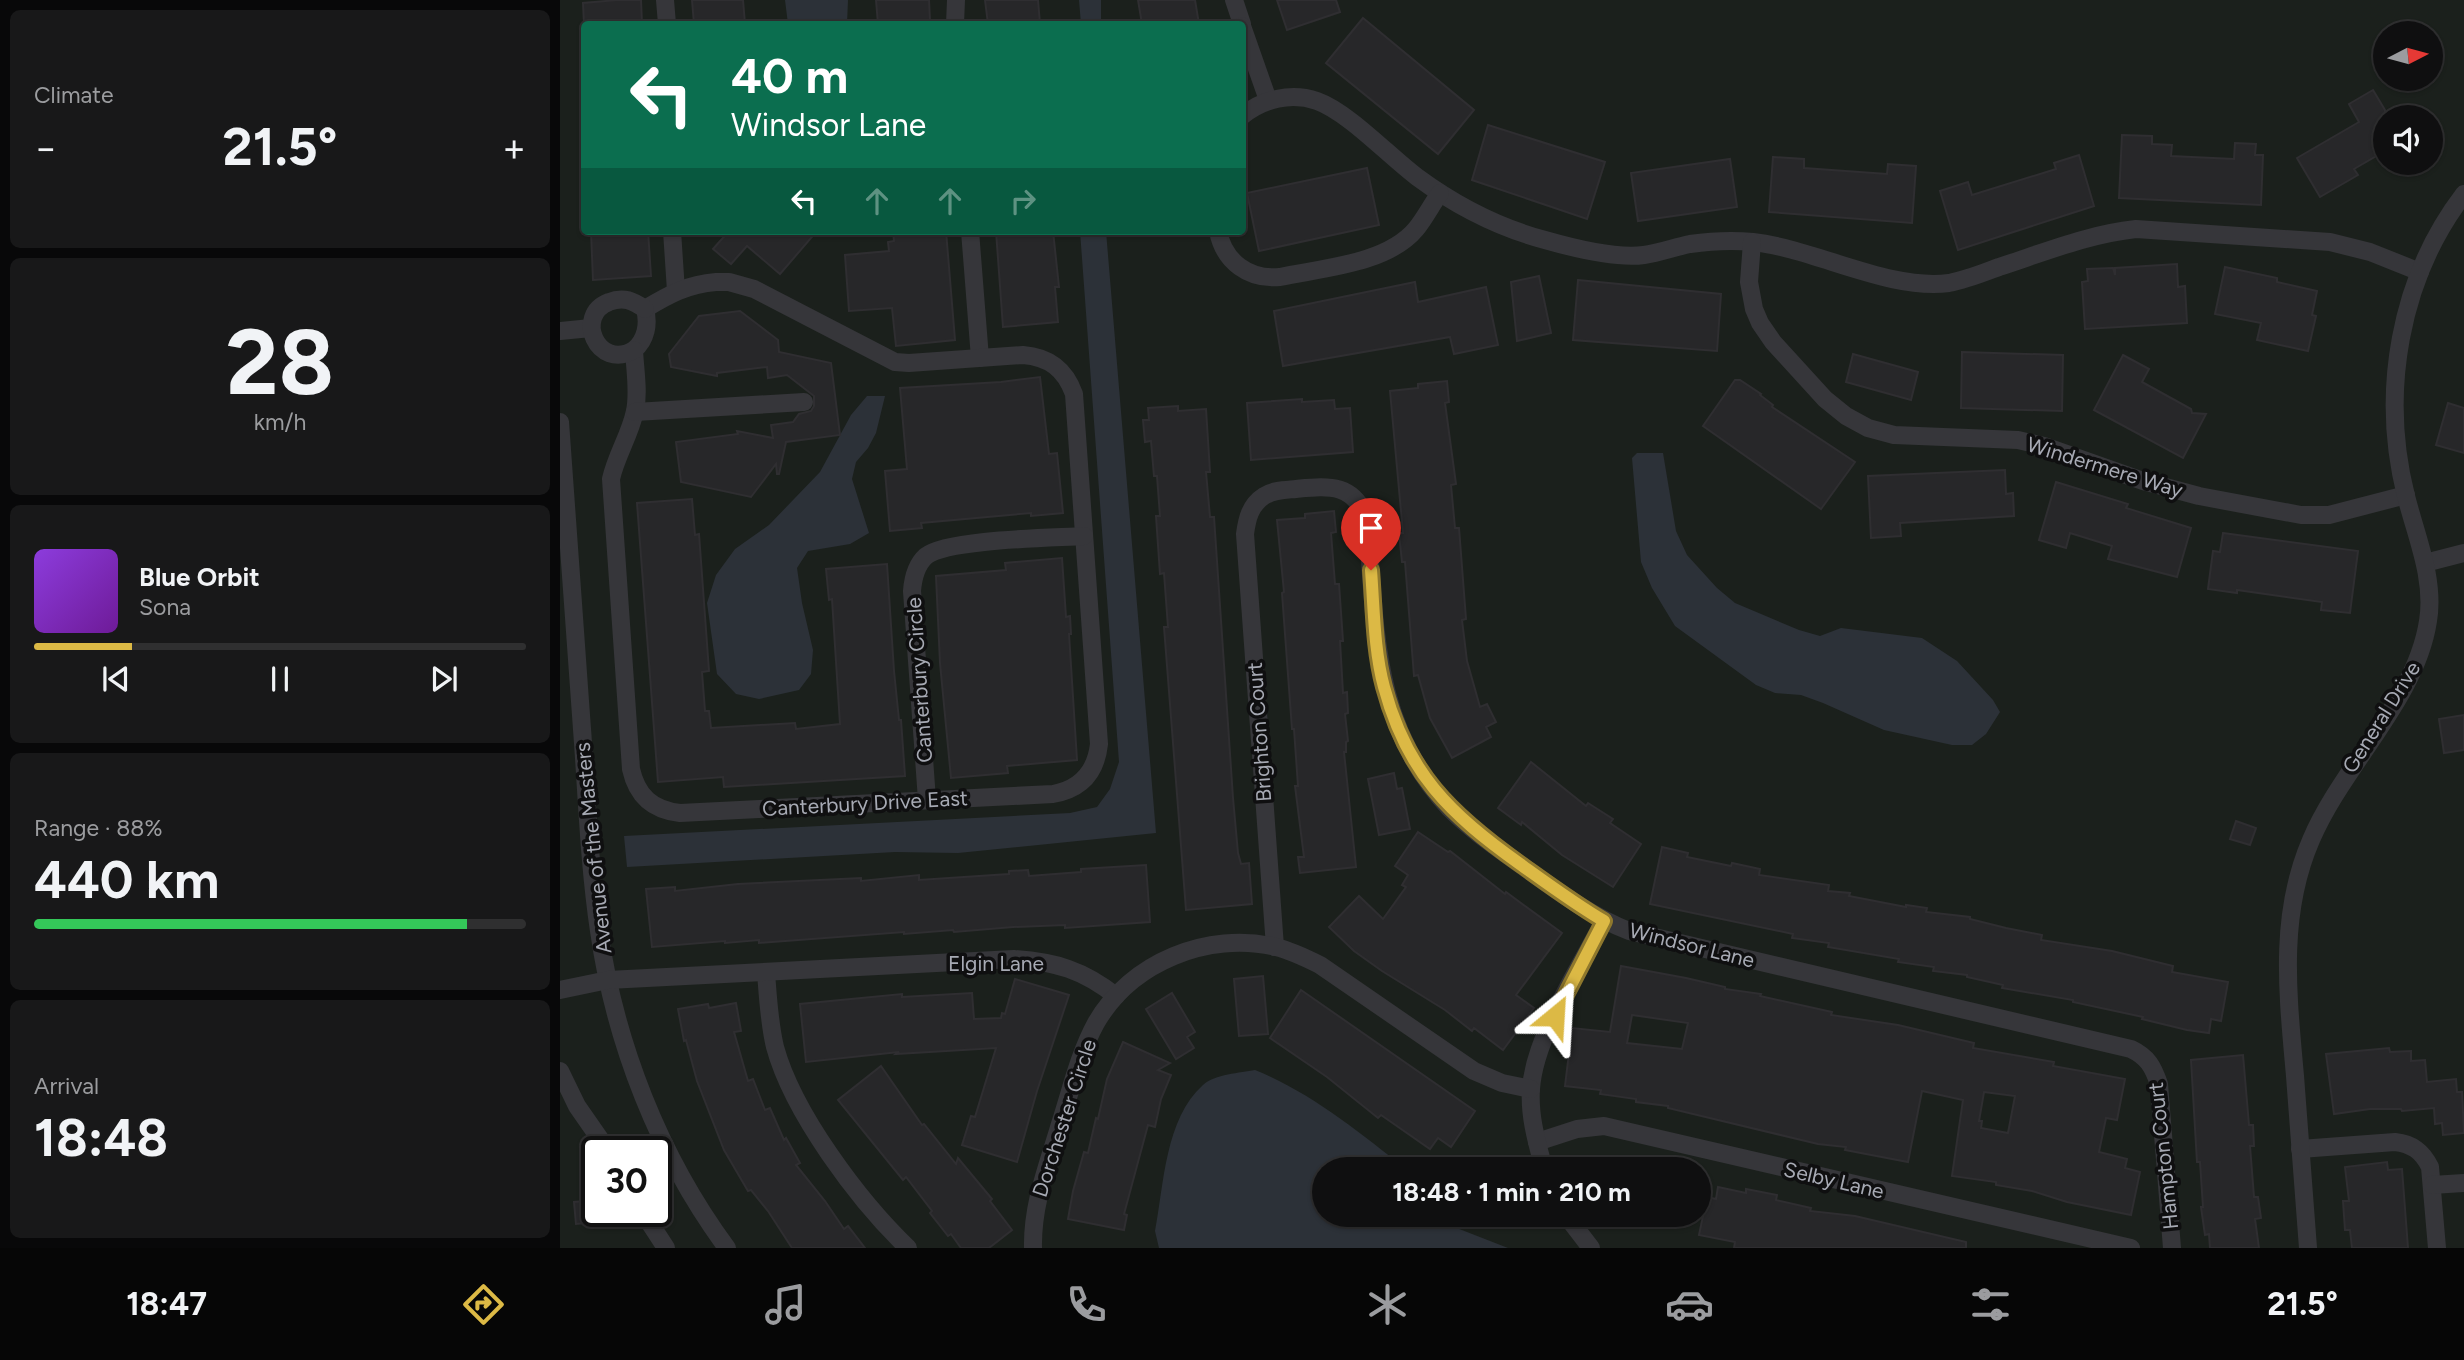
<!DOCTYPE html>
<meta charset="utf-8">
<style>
:root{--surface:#0f0f10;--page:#181819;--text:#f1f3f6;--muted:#9b9c9f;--line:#2f2f30;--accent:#dcb945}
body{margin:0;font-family:Figtree,sans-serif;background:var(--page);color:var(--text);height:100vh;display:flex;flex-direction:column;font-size:26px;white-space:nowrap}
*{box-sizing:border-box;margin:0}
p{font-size:23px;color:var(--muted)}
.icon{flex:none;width:38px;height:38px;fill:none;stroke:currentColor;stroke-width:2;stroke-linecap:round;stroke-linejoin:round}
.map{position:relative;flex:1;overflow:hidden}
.panel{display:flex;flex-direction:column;gap:10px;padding:10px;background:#080809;width:560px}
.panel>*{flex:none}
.guide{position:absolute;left:21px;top:21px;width:665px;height:214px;border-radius:7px;box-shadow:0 2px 5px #0004,0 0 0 2px var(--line);background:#0b6e4f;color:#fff;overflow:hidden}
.needle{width:46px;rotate:84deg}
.buttons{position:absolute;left:1813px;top:21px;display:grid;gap:14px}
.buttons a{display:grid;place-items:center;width:70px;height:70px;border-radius:50%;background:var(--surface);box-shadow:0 2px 5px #0004,0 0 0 2px var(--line);font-size:35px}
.speed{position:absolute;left:21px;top:1136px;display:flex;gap:14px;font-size:35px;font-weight:700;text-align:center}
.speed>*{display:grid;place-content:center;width:91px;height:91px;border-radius:50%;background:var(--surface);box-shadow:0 2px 5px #0004,0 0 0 2px var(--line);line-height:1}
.speed .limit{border:4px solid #111;border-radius:10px;background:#fff;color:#111}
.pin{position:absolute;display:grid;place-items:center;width:60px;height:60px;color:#fff;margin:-72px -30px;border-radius:50% 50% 50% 0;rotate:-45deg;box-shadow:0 0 7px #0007}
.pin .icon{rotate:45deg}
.me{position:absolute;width:77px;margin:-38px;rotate:27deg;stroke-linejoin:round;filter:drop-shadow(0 0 5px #0008)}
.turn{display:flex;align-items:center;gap:24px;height:147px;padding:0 35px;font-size:32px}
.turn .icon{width:91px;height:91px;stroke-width:2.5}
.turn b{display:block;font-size:49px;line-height:60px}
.lanes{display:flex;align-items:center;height:66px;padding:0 35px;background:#0003;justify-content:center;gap:35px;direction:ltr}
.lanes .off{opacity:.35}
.big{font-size:52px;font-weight:700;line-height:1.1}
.panel .card{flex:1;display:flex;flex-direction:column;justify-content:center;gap:10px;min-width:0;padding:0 24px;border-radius:10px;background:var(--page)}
.panel .dial{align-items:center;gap:0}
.dial b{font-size:91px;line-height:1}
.song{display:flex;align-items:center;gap:21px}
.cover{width:84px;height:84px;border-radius:10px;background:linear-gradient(135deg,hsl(270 70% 55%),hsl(280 70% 35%))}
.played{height:7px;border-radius:4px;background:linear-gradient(90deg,var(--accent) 20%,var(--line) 20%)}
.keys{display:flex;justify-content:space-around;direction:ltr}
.heat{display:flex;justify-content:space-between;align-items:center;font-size:38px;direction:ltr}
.charge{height:10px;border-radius:5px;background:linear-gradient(90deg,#34c759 88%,var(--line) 0)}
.trip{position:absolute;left:752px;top:1157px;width:399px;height:70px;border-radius:35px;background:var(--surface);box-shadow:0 2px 5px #0004,0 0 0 2px var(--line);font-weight:700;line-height:70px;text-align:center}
.menu{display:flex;height:112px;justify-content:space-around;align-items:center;background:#060606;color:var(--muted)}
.menu .icon{width:49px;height:49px}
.menu .selected{color:var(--accent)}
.menu b{font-size:32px;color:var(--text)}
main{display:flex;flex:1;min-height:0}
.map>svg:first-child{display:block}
.green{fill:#1b201c;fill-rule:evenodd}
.water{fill:#2c3138}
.building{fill:#272729;stroke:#2f2e31;stroke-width:2;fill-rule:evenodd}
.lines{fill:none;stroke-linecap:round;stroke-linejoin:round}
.minor{stroke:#36363a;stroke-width:18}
.route-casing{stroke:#8f782d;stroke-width:18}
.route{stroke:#dcb945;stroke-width:12}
.labels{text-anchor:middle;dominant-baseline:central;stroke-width:7;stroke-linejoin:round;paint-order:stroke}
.street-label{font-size:21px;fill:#a7aab4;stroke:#0f0f10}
</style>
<main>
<section class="panel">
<div class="card"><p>Climate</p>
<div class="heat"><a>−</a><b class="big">21.5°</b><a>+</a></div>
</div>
<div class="card dial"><b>28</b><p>km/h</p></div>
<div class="card">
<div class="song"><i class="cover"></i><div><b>Blue Orbit</b><p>Sona</p></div></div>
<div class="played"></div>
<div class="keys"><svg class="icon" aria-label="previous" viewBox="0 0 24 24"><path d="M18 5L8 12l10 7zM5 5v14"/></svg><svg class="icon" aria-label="pause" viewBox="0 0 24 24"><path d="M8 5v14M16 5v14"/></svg><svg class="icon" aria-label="next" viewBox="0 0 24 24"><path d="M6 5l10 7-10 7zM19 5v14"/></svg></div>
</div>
<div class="card"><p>Range · 88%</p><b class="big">440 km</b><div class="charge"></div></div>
<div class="card"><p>Arrival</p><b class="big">18:48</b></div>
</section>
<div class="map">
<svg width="1904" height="1248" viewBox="0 0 1904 1248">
<rect width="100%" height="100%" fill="#141415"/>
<!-- green -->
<path class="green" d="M0,0H1904V1248H0ZM24,24H682V231H24ZM1825,33H1871V79H1825ZM1825,117H1871V163H1825ZM37,1152H96V1211H37ZM765,1169H1139V1214H765Z"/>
<!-- water -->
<g class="water">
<polygon points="225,0 288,0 287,24 228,24"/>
<polygon points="519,0 541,0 541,24 521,24"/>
<polygon points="520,231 546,231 596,833 398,853 335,852 67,867 64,836 510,813 537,807 550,789 559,762"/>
<polygon points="307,396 325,396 316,433 308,448 296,462 292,479 309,533 290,544 248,551 237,568 242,603 253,650 251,674 239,690 199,699 176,694 157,674 147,603 156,575 175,549 209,525 260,472 291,415"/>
<polygon points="1077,453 1103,453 1116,531 1127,555 1157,588 1175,603 1239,630 1260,636 1281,628 1362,638 1397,661 1433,700 1440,712 1426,734 1412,745 1392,745 1324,730 1263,703 1241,695 1215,693 1196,685 1115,626 1092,588 1081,562 1072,458"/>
<path d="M695,1070C750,1092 799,1132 846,1169H765V1214L885,1215L889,1225L948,1248H599L595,1231C604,1184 605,1119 643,1085C655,1074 680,1073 695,1070Z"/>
</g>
<!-- building -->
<g class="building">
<polygon points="57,0 81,0 82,24 24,24 23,3"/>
<polygon points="132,0 183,0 185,24 134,24"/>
<polygon points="316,0 369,0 370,21 318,24"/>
<polygon points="425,0 478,0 480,24 428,24"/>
<polygon points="578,0 635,0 639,24 582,24"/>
<polygon points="717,0 776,0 780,12 727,30"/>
<polygon points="803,18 914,110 878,154 766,63"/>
<polygon points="1813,90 1825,110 1825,151 1794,169 1798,175 1760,197 1737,158 1799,122 1789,104"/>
<polygon points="928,125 1045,162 1027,219 912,180"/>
<polygon points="1562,135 1592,136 1592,144 1612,145 1611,156 1674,159 1675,143 1696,144 1695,155 1703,155 1701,205 1559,198"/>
<polygon points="1519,155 1534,206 1398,250 1380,191 1408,182 1412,195 1496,169 1494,163"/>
<polygon points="1213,157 1244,159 1244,168 1327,174 1328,164 1356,166 1352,223 1209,212"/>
<polygon points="1170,159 1177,207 1078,221 1071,173"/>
<polygon points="807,168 819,225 699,251 687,193"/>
<polygon points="31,231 88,231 91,276 33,280"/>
<polygon points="169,231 257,231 220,274 187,246 171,264 153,249"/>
<polygon points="333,231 386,231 395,340 336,346 332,308 289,311 285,255 329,251 328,242 334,241"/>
<polygon points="436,231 493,231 499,287 495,287 498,322 443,327"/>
<polygon points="1617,264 1618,287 1625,286 1627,323 1525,329 1522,282 1528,281 1527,269 1553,268 1555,275 1555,268"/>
<polygon points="1665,267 1717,278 1717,282 1757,291 1752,315 1756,316 1748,351 1697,340 1701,323 1655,314"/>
<polygon points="979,276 991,333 957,341 951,282"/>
<polygon points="1018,280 1161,294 1157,351 1013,340"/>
<polygon points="855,282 858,302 926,287 938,345 894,354 890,337 723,366 714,311"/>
<polygon points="180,311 218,340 219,352 271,363 280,435 226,442 219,474 217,474 216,464 191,497 121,482 116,442 178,434 177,431 213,438 211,425 233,422 239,414 251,411 254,406 254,396 227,375 208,378 207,367 157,373 157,376 111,367 109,354 139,316"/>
<polygon points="1402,352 1503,355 1502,411 1401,408"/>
<polygon points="1293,354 1358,372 1351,400 1286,382"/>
<polygon points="1563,355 1589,369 1582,382 1631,409 1632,413 1646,414 1623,458 1534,410"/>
<polygon points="480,377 489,454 497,453 503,513 471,516 471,513 361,523 362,528 330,531 325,471 347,469 340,388 441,382"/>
<polygon points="1175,380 1180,380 1201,394 1200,395 1213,405 1212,407 1295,462 1261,509 1143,426"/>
<polygon points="887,381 889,402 885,403 896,484 891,485 895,528 899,528 906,619 902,620 907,661 920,707 927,704 936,722 926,727 931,737 892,758 870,718 858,675 854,676 845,562 842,562 839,533 843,533 830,391 858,388 858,384"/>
<polygon points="742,399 742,402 774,400 775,409 790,408 793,452 691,460 687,403"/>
<polygon points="1888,403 1904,408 1904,453 1876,445"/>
<polygon points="618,406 618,411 646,409 650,472 646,472 650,517 654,517 673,798 678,853 681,864 689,863 692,904 626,910 604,627 608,627 604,573 600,574 596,516 600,516 597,476 594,476 591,441 585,442 583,420 589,420 588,408"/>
<polygon points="1445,470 1446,494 1453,493 1454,516 1340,523 1341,536 1311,538 1308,476"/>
<polygon points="1496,482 1568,504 1566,508 1631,528 1617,577 1548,559 1552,546 1510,533 1506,548 1479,540"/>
<polygon points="132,499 135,535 139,534 149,671 142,672 145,711 149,711 151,728 235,723 236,729 280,724 272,599 269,600 266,569 327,564 334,671 339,720 341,720 345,776 164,787 163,777 98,782 77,503"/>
<polygon points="774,511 776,532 771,533 775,584 779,584 783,641 780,641 783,693 787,692 788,713 785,714 788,741 786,742 786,752 784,752 796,867 740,873 738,857 744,857 735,786 738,786 734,729 732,729 722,593 724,592 717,520 745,518 745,514"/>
<polygon points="1663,533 1798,551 1790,613 1761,610 1762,602 1677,590 1677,593 1648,589 1653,551 1660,552"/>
<polygon points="502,558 506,617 510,616 511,634 509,634 517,760 447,766 448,773 391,778 380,663 376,576 446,570 445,563"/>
<polygon points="1904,715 1904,750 1884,753 1879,719"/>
<polygon points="971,762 1026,806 1028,803 1053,819 1050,823 1081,844 1053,887 1002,855 962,822 961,825 938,808"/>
<polygon points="834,773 837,789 842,788 850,829 819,835 808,779"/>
<polygon points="1676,821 1696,828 1690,845 1670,839"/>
<polygon points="858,832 888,852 890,851 945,894 946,892 1002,933 956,995 974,1008 943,1050 914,1028 912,1031 885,1010 822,971 794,951 769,927 799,896 823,919 846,887 842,885 848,875 835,866"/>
<polygon points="1102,847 1128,853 1127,857 1171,866 1172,863 1200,869 1199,875 1269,885 1268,891 1290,893 1289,896 1346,907 1346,905 1367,908 1366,912 1410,917 1410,919 1446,928 1482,935 1481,940 1552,951 1613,966 1612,972 1668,982 1661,1021 1651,1019 1649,1033 1627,1030 1582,1019 1583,1017 1513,1002 1513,1000 1442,988 1443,985 1407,977 1407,975 1373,971 1374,967 1338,962 1339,959 1268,947 1269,943 1232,938 1233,934 1090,904"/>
<polygon points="586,865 590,922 505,928 505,925 453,927 394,932 393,930 344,934 344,932 199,943 199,940 165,943 165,941 92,947 86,889 115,887 115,891 178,884 301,878 301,881 359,875 359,880 449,874 449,871 468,870 469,876 521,872 521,869"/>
<path d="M1061,966L1126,978L1165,987V989L1201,994L1200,996L1272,1012L1271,1015L1338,1025L1414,1043L1413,1048L1494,1062L1493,1066L1565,1079L1557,1120L1546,1118L1539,1152L1567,1159L1565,1168L1580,1172L1571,1215L1507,1202L1472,1191L1436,1185V1182L1392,1176L1403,1100L1362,1091L1348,1162L1285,1150L1286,1147L1258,1144L1108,1108V1106L1076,1102V1099L1040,1094L1041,1090L1005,1086L1012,1028L1050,1032ZM1072,1015L1128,1023L1122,1049L1067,1043ZM1424,1092L1455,1096L1448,1133L1421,1128L1422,1121H1419Z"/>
<polygon points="703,976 708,1034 679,1036 674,979"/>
<polygon points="455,979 509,995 477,1091 457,1162 402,1145 411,1116 415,1117 436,1048 336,1054 339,1052 246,1062 240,1004 342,994 342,997 412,993 414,1019 441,1018 442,1013 445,1014"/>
<polygon points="741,990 915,1111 891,1147 878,1138 870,1149 821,1115 818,1118 767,1077 710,1038"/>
<polygon points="612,993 635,1032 627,1037 634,1048 616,1059 586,1009"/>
<polygon points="176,1003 181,1031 174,1032 188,1081 193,1079 205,1110 210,1108 224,1140 226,1138 240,1163 236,1165 265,1201 284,1229 288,1226 305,1248 232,1248 208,1211 191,1190 188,1191 164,1150 137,1081 126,1040 124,1041 118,1009 148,1004 149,1008"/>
<polygon points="563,1042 610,1063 598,1070 611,1075 601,1099 595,1127 588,1125 564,1214 567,1215 564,1230 508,1219 513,1191 524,1152 528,1153 536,1118 538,1119 547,1079"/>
<polygon points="1829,1048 1830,1052 1851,1051 1851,1061 1865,1060 1867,1082 1896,1079 1897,1092 1902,1092 1904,1133 1883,1135 1882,1123 1875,1124 1874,1108 1842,1111 1841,1109 1810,1109 1774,1114 1766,1054"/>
<polygon points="1683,1055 1689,1125 1693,1125 1694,1146 1690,1146 1694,1197 1698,1197 1701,1218 1695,1219 1699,1248 1650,1248 1649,1234 1645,1235 1641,1207 1643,1207 1640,1162 1637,1162 1631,1060"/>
<polygon points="321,1066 362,1125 364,1124 396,1164 398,1158 432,1199 430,1201 452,1230 429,1248 401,1248 391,1234 388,1236 370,1213 372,1211 346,1177 343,1180 278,1100"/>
<polygon points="1827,1162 1828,1170 1842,1169 1848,1248 1792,1248 1790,1230 1785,1230 1783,1201 1789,1201 1785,1167"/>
<polygon points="1158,1187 1186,1193 1186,1189 1217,1195 1216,1200 1251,1208 1250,1211 1295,1216 1406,1242 1406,1248 1174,1248 1175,1242 1139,1235 1147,1197 1156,1199"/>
<polygon points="37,1200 37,1222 16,1224 14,1202"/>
</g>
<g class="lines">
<!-- minor -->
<g class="minor">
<polyline points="105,0 107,24"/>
<polyline points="674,0 682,24"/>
<polyline points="395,24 396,0"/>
<polyline points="682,26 708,100"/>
<path d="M682,116C703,99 731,92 757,101C788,112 829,156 857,177C895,205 940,228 985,240C1013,248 1055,259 1084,255C1099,253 1115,247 1130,244C1151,241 1173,240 1193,242C1255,249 1329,291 1389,283C1406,280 1423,273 1439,267C1485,252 1529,234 1576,229L1770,242L1810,252L1860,272"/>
<polyline points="112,231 116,291"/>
<polyline points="410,231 420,358"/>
<path d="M658,231C664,262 689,280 720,277C762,268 827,264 856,229C865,218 872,204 880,193"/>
<polyline points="1192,242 1189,282 1194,309 1200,323 1213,342 1265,399 1286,416 1308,428 1334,435 1458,440 1484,446 1583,481 1639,496 1741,515 1769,515 1846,495"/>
<path d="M156,282H169L194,289L335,362L349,363L463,355C489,357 505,369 514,394L539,744C536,772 521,789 493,794L120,813C92,810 77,796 71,769L51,479C56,456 70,435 75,411C79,392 75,370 74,350C86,340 89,324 85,309C108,295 128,284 156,282Z"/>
<polyline points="0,331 31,328"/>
<path d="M74,350C37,371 14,315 49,302C64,296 73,301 85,309"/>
<polyline points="75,412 244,402"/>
<path d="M0,422C7,525 15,627 22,729C27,796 29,864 39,931C55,1043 99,1156 167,1248"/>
<polyline points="1865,563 1904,553"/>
<path d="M367,800L352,591C353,578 356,565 366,556C387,539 493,538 524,536"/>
<path d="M715,947L685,534C687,519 690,505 704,496C713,490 725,490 736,489C769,486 794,483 807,520C816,626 811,725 890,809C911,830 936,847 961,865C996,890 1029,915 1069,931L1571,1049C1588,1057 1593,1067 1599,1084L1612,1248"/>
<path d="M206,972C208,998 209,1022 215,1047C233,1113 299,1201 348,1248"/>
<path d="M0,990L48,980L454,959C496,962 523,970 556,996"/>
<polyline points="0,1071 17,1106 49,1152"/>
<polyline points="977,1142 1017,1129 1044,1126 1571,1248"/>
<path d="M1740,1149L1835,1142C1852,1144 1862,1151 1870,1167L1877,1248"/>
<path d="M984,1169C977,1143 969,1116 971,1089C974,1038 1020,967 1044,921"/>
<polyline points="1872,1185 1904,1183"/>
<polyline points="82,1211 106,1248"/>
<polyline points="1005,1214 1031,1248"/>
<path d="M473,1248C472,1204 488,1165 500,1124C511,1090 519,1054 536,1023C571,962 648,931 716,947C732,951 746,958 760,965L914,1071L942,1083L971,1089"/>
<path d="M1748,1248C1744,1191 1739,1133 1735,1076C1728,996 1718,916 1751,840C1783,765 1856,700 1868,621C1875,579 1856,536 1846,496C1820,393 1839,279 1904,194"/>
</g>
</g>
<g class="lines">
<!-- route casing -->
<g class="route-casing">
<path id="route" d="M811,570C814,609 814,650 824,687C847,773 890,814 960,864C988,884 1015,904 1044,921L995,1016"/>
</g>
<!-- route -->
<use href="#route" class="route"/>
</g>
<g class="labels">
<!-- street labels -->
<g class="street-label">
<text transform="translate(1545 467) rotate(17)">Windermere Way</text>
<text transform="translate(359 680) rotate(-94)">Canterbury Circle</text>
<text transform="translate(1821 717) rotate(-58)">General Drive</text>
<text transform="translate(699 732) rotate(-94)">Brighton Court</text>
<text transform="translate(305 803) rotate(-3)">Canterbury Drive East</text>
<text transform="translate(33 848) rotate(-96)">Avenue of the Masters</text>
<text transform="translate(1132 945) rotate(14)">Windsor Lane</text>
<text x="436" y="963">Elgin Lane</text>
<text transform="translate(504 1118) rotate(-72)">Dorchester Circle</text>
<text transform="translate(1603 1156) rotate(-96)">Hampton Court</text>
<text transform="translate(1274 1180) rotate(13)">Selby Lane</text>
</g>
</g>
</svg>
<div class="buttons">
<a><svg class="needle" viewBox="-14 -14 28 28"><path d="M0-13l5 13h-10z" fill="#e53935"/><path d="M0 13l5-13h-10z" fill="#9b9c9f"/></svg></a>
<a><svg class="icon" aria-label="sound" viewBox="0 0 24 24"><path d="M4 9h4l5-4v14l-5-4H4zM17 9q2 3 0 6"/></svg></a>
</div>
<div class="speed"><div class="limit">30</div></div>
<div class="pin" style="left:811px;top:570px;background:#d93025"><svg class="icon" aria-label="arrive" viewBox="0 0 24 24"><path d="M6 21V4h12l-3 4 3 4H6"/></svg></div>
<svg class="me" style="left:995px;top:1016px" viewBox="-20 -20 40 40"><path d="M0-17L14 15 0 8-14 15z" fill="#dcb945" stroke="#fff" stroke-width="4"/></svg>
<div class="trip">18:48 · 1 min · 210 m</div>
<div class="guide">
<div class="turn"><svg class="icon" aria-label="left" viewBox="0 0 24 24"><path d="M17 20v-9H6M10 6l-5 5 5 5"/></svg><div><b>40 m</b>Windsor Lane</div></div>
<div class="lanes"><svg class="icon" aria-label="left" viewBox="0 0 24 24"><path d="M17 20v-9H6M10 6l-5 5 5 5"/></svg><svg class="icon off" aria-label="ahead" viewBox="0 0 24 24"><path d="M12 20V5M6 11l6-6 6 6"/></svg><svg class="icon off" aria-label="ahead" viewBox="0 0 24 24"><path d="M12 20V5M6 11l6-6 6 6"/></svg><svg class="icon off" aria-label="right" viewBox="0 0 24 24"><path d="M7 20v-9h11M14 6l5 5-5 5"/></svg></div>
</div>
</div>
</main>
<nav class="menu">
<b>18:47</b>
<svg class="icon selected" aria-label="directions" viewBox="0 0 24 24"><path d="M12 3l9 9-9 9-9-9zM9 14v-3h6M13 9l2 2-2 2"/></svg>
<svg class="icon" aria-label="music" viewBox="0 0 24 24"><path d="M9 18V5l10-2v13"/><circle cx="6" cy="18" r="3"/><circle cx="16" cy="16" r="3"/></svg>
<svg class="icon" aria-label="phone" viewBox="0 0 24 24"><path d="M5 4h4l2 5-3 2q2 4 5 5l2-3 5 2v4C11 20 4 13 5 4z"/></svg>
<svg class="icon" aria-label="climate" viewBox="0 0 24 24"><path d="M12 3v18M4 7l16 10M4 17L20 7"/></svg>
<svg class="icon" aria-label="car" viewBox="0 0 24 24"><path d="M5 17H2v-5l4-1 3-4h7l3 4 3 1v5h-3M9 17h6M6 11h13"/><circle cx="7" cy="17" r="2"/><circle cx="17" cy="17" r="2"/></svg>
<svg class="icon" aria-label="filters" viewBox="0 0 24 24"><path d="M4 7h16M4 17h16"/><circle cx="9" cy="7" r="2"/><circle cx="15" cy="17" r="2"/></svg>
<b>21.5°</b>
</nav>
